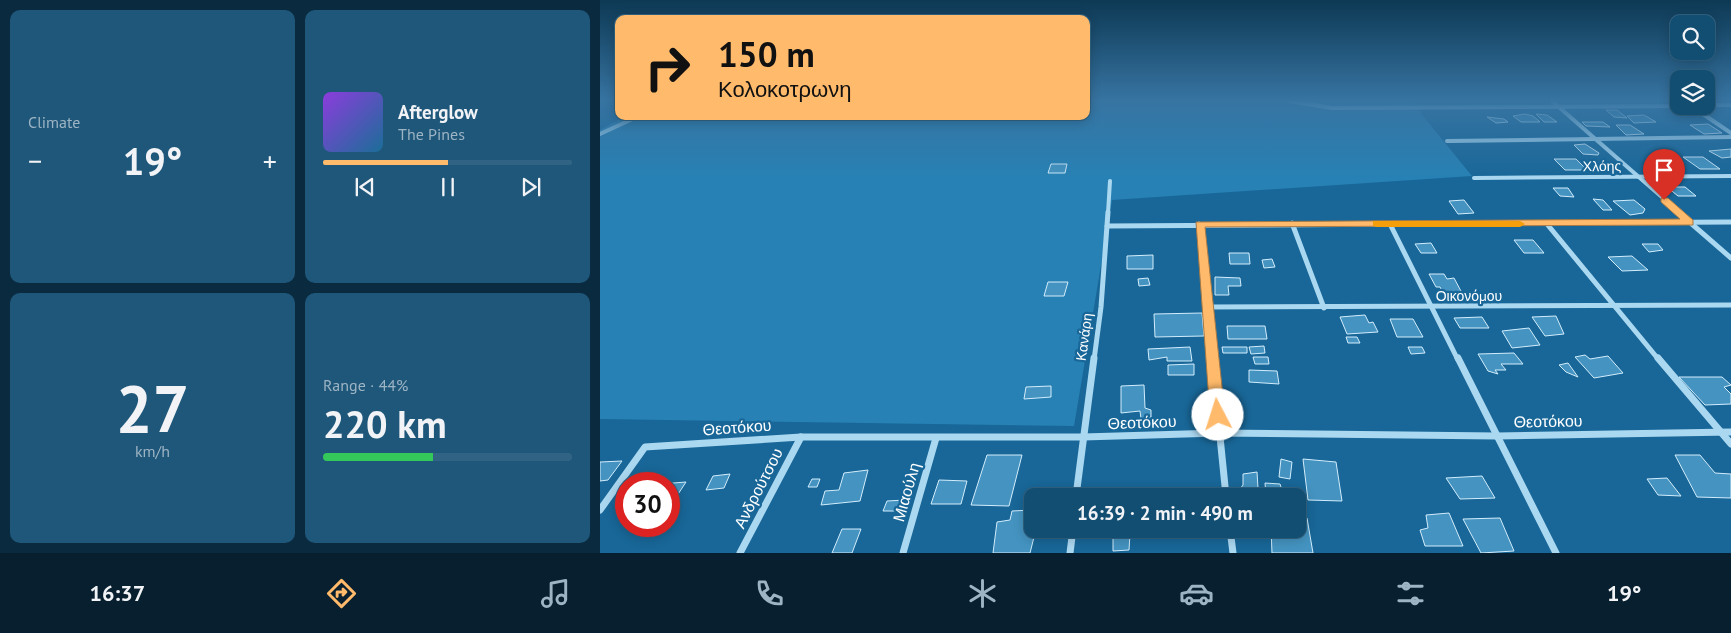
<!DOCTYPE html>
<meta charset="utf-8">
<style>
:root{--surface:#124d72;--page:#1f577a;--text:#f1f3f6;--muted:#9cb4c4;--line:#316484;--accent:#ffba6b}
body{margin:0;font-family:"PT Sans",sans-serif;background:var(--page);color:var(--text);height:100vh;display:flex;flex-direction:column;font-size:19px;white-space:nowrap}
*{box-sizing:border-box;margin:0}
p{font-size:16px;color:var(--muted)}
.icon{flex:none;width:28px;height:28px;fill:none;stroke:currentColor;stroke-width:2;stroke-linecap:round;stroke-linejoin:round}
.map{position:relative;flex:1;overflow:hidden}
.details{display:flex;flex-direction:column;gap:10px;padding:10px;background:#0a2a3f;width:600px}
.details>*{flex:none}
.banner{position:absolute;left:15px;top:15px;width:475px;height:105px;border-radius:10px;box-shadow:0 2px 12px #0003,0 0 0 1px var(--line);background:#ffba6b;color:#111;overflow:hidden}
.tools{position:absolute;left:1070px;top:15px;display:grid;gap:10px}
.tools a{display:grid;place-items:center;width:45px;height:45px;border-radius:10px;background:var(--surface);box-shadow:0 2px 12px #0003,0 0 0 1px var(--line);font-size:25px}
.speed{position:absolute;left:15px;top:472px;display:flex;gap:10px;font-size:25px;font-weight:700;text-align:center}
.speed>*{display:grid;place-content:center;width:65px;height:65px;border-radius:50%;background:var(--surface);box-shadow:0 2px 12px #0003,0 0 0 1px var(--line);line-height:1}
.speed .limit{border:8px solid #d22;background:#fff;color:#111}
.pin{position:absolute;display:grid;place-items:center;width:42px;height:42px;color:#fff;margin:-51px -21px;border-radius:50% 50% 50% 0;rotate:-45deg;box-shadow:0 0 5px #0007}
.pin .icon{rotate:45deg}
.me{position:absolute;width:55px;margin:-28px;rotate:355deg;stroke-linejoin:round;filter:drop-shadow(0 0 4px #0008)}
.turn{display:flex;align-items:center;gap:18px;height:105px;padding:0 20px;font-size:22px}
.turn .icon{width:65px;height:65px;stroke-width:2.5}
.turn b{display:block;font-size:35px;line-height:42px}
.big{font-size:38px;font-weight:700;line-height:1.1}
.details .tile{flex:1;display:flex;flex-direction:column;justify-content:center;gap:8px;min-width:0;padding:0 18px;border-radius:10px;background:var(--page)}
.details .dial{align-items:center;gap:0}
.dial b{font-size:65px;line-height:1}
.song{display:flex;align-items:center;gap:15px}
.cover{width:60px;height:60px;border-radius:8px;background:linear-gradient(135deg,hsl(270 70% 55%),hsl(200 70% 35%))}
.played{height:5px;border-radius:2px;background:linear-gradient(90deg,var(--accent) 50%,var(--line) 50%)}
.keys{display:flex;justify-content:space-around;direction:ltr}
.heat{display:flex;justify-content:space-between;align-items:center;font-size:28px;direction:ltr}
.charge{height:8px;border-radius:4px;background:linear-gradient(90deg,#34c759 44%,var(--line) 0)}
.details .tiles{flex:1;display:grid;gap:10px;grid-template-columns:repeat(2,1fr)}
.trip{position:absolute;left:424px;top:488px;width:282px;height:50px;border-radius:10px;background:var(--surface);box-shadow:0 2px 12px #0003,0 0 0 1px var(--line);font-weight:700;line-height:50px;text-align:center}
.tab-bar{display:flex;height:80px;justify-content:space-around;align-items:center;background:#071f2e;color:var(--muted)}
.tab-bar .icon{width:35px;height:35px}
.tab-bar .current{color:var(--accent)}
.tab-bar b{font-size:22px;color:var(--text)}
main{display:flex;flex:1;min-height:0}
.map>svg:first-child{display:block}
.green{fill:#2781b4}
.building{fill:#4493c0;stroke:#d3edfc}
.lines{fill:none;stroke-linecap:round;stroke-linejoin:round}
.street-far2{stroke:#abd8f1;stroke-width:4}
.street-far1{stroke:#abd8f1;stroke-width:5}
.street{stroke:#abd8f1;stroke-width:7}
.route{fill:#ffba6b;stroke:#a67946}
.slow{fill:#f59e0b}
.labels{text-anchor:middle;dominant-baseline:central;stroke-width:4.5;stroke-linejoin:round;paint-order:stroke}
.street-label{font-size:14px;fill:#fff;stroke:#186798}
.near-street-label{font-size:16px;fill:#fff;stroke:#186798}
</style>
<main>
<section class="details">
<div class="tiles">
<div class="tile"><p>Climate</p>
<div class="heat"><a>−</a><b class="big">19°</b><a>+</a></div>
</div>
<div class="tile">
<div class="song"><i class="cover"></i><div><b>Afterglow</b><p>The Pines</p></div></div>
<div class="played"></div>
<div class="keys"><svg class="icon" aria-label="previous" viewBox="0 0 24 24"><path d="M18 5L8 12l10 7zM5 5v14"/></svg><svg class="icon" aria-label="pause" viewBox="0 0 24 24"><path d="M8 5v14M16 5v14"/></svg><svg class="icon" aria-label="next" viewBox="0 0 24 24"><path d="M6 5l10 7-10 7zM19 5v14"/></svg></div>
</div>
<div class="tile dial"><b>27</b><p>km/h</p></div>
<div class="tile"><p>Range · 44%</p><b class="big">220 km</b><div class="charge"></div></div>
</div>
</section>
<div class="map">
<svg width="1131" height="553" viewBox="0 0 1131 553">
<rect width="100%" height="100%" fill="#186798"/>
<!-- green -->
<polygon class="green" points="486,101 814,101 823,116 872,176 512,200 474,426 0,419 0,130 25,116 486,116"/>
<!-- building -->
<g class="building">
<polygon points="1006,110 1017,110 1027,118 1014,117"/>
<polygon points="925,114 933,116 940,122 921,122 913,116"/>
<polygon points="936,114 947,115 957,122 944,122"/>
<polygon points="1044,115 1056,122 1034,123 1027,116"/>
<polygon points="887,117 904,119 908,122 896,123"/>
<polygon points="982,122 1003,122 1010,127 986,126"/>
<polygon points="1108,124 1122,133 1104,134 1090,125"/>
<polygon points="1016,125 1030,125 1044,134 1026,135"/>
<polygon points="985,144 999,153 998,155 983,154 974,145"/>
<polygon points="1131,149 1131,157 1122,158 1109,151"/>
<polygon points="1083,157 1103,157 1120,169 1100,169"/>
<polygon points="954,159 976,159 987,170 965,170"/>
<polygon points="451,164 467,164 465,173 448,173"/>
<polygon points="1067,187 1085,187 1096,196 1078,196"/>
<polygon points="953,188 968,188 974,197 960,196"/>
<polygon points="993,199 1003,200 1012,210 1003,210"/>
<polygon points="864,200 874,213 858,214 849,201"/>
<polygon points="1034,200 1045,209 1043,213 1030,215 1013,201"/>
<polygon points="914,240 933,240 944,253 924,253"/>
<polygon points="831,243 837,253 821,253 815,244"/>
<polygon points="1042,244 1058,244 1063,250 1049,252"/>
<polygon points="629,253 649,253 650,264 630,264"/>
<polygon points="553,255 553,269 527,269 527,256"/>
<polygon points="1032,256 1048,270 1022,271 1008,257"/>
<polygon points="672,259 675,267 664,268 662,260"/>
<polygon points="829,274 844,274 847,279 854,278 862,293 843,293 840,287 836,287"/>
<polygon points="615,277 640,278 641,286 628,286 629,295 615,295"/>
<polygon points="548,278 550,285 539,286 538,279"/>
<polygon points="448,282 468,282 464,296 444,296"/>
<polygon points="602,313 604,336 555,337 554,314"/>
<polygon points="765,315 769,323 773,322 778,332 747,334 740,317"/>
<polygon points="956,316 964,334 945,336 932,317"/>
<polygon points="882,317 889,328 860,328 854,318"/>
<polygon points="790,319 813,319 823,337 797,337"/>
<polygon points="627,326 665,326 667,339 628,339"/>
<polygon points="929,328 940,345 912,348 902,331"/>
<polygon points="746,337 757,337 760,343 748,343"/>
<polygon points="664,346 665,353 651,354 649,347"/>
<polygon points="590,347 592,361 567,361 567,357 549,360 548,349"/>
<polygon points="622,347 647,347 647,353 623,353"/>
<polygon points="808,347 822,347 825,353 811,354"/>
<polygon points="914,353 923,364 901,364 906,370 895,370 898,374 888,371 878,354"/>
<polygon points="985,355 990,359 1008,356 1023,373 994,378 975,357"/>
<polygon points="653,357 668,357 669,364 655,364"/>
<polygon points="968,363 978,377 966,372 959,365"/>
<polygon points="594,364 594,375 568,375 568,365"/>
<polygon points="649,370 677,371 679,384 649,382"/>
<polygon points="1079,377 1122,377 1131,385 1124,387 1131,394 1131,404 1105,405"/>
<polygon points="544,385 545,408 551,410 551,417 541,419 540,411 521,413 521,386"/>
<polygon points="451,386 451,397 424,399 426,387"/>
<polygon points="387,455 422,455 409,506 371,505"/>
<polygon points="1075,455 1100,455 1115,473 1131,474 1131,498 1097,497"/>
<polygon points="681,459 692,462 690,479 679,477"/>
<polygon points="703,459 736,462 742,501 708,500"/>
<polygon points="22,461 8,480 0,481 0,462"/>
<polygon points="268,470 260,501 221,505 225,491 239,490 244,473"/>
<polygon points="657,472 658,488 664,488 665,495 641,496 640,489 643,485 643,474"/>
<polygon points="130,474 124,488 106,490 113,476"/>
<polygon points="882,476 895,498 860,499 846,478"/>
<polygon points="1067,478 1081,496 1058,495 1047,479"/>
<polygon points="212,479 220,479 217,487 208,487"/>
<polygon points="339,480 367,481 361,504 331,504"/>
<polygon points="86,482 69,508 69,484 61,484"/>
<polygon points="665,483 680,484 684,496 666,496"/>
<polygon points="700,491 704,503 698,504 698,496 690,496 689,493"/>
<polygon points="305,500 302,511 283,511 287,501"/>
<polygon points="432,510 432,529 436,529 430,553 393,553 397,522 410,520 412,511"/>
<polygon points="849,513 863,546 825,546 820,530 828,528 826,515"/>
<polygon points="698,517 707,518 713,553 672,553 671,529 698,529"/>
<polygon points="900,518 914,551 881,553 863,519"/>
<polygon points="242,529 261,529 252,553 232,553"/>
<polygon points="504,529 549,529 549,533 530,534 529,550 513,551 513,538 503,538"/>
</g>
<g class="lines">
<!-- street-far2 -->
<g class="street-far2">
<polyline points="689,101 732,108 1079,106"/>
<polyline points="952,101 1080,213"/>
<polyline points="1106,105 1131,105"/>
<polyline points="1091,106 1131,133"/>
<polyline points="0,134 39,116"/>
<polyline points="847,141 1131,137"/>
<polyline points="874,178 1131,176"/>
<polyline points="508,213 510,181"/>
</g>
<!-- street-far1 -->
<g class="street-far1">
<polyline points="1078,212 1131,258"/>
<polyline points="692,223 724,308"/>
<polyline points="599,224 612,360"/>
<polyline points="790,224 858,360"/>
<polyline points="947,224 1059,360"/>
<polyline points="507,226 1131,222"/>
<polyline points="608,307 1131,305"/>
<polyline points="494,360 501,307 508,212"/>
</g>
<!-- street -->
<g class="street">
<polyline points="612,358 626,496"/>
<polyline points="858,358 956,553"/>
<polyline points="1058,358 1131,444"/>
<polyline points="476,496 494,358"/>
<polyline points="0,510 45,447 201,437 483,437 619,433 897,436 1131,432"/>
<polyline points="630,529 633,553"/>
<polyline points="140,553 201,437"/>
<polyline points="303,553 336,438"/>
<polyline points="470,553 473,529"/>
</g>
</g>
<!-- sky -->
<linearGradient id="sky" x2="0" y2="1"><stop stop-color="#0d3954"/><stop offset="0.56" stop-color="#3774a2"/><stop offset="1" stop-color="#3774a2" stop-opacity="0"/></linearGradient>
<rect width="1131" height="179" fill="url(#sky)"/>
<!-- route -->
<polygon class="route" points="1061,198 1068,198 1093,220 1093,225 605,227 625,415 623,419 612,419 610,415 596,222 1080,219 1061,202"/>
<!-- slow -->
<polygon class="slow" points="773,221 920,221 925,224 920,227 777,227 773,226"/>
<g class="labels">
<!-- street labels -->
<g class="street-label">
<text transform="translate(1002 166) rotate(-1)">Χλόης</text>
<text x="869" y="296">Οικονόμου</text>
<text transform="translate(484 337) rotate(-82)">Κανάρη</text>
</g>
<!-- near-street labels -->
<g class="near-street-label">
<text transform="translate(948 421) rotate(-1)">Θεοτόκου</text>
<text transform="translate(542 422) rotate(-2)">Θεοτόκου</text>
<text transform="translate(137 427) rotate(-4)">Θεοτόκου</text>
<text transform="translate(158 488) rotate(-63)">Ανδρούτσου</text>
<text transform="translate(306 492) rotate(-74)">Μιαούλη</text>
</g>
</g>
</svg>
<div class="tools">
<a><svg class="icon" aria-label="search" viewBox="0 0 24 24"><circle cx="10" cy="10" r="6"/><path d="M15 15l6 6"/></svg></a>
<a><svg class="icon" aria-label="layers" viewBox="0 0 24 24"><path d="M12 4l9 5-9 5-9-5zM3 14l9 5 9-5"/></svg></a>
</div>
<div class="speed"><div class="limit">30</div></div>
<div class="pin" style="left:1064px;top:200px;background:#d93025"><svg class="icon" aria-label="arrive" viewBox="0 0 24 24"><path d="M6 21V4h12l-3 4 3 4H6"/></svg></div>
<svg class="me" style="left:618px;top:415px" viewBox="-20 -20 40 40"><circle r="19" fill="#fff"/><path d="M0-13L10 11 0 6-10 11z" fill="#ffba6b"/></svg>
<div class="trip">16:39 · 2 min · 490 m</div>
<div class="banner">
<div class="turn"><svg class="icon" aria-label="right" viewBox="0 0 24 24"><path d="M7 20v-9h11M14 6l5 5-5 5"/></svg><div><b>150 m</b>Κολοκοτρωνη</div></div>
</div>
</div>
</main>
<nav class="tab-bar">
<b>16:37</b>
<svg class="icon current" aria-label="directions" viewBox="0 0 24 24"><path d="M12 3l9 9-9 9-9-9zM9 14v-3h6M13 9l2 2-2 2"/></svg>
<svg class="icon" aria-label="music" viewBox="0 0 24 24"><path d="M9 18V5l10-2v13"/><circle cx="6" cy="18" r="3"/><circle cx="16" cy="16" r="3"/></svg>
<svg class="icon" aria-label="phone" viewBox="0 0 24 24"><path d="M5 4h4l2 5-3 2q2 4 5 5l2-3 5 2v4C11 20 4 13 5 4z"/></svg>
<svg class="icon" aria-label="climate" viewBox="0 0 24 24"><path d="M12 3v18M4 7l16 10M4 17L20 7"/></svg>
<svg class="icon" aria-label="car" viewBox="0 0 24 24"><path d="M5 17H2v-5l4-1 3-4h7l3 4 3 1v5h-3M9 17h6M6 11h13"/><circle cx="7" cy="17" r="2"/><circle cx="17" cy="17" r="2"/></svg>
<svg class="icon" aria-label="filters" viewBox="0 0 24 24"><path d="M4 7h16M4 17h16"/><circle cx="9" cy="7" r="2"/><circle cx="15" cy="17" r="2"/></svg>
<b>19°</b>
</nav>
